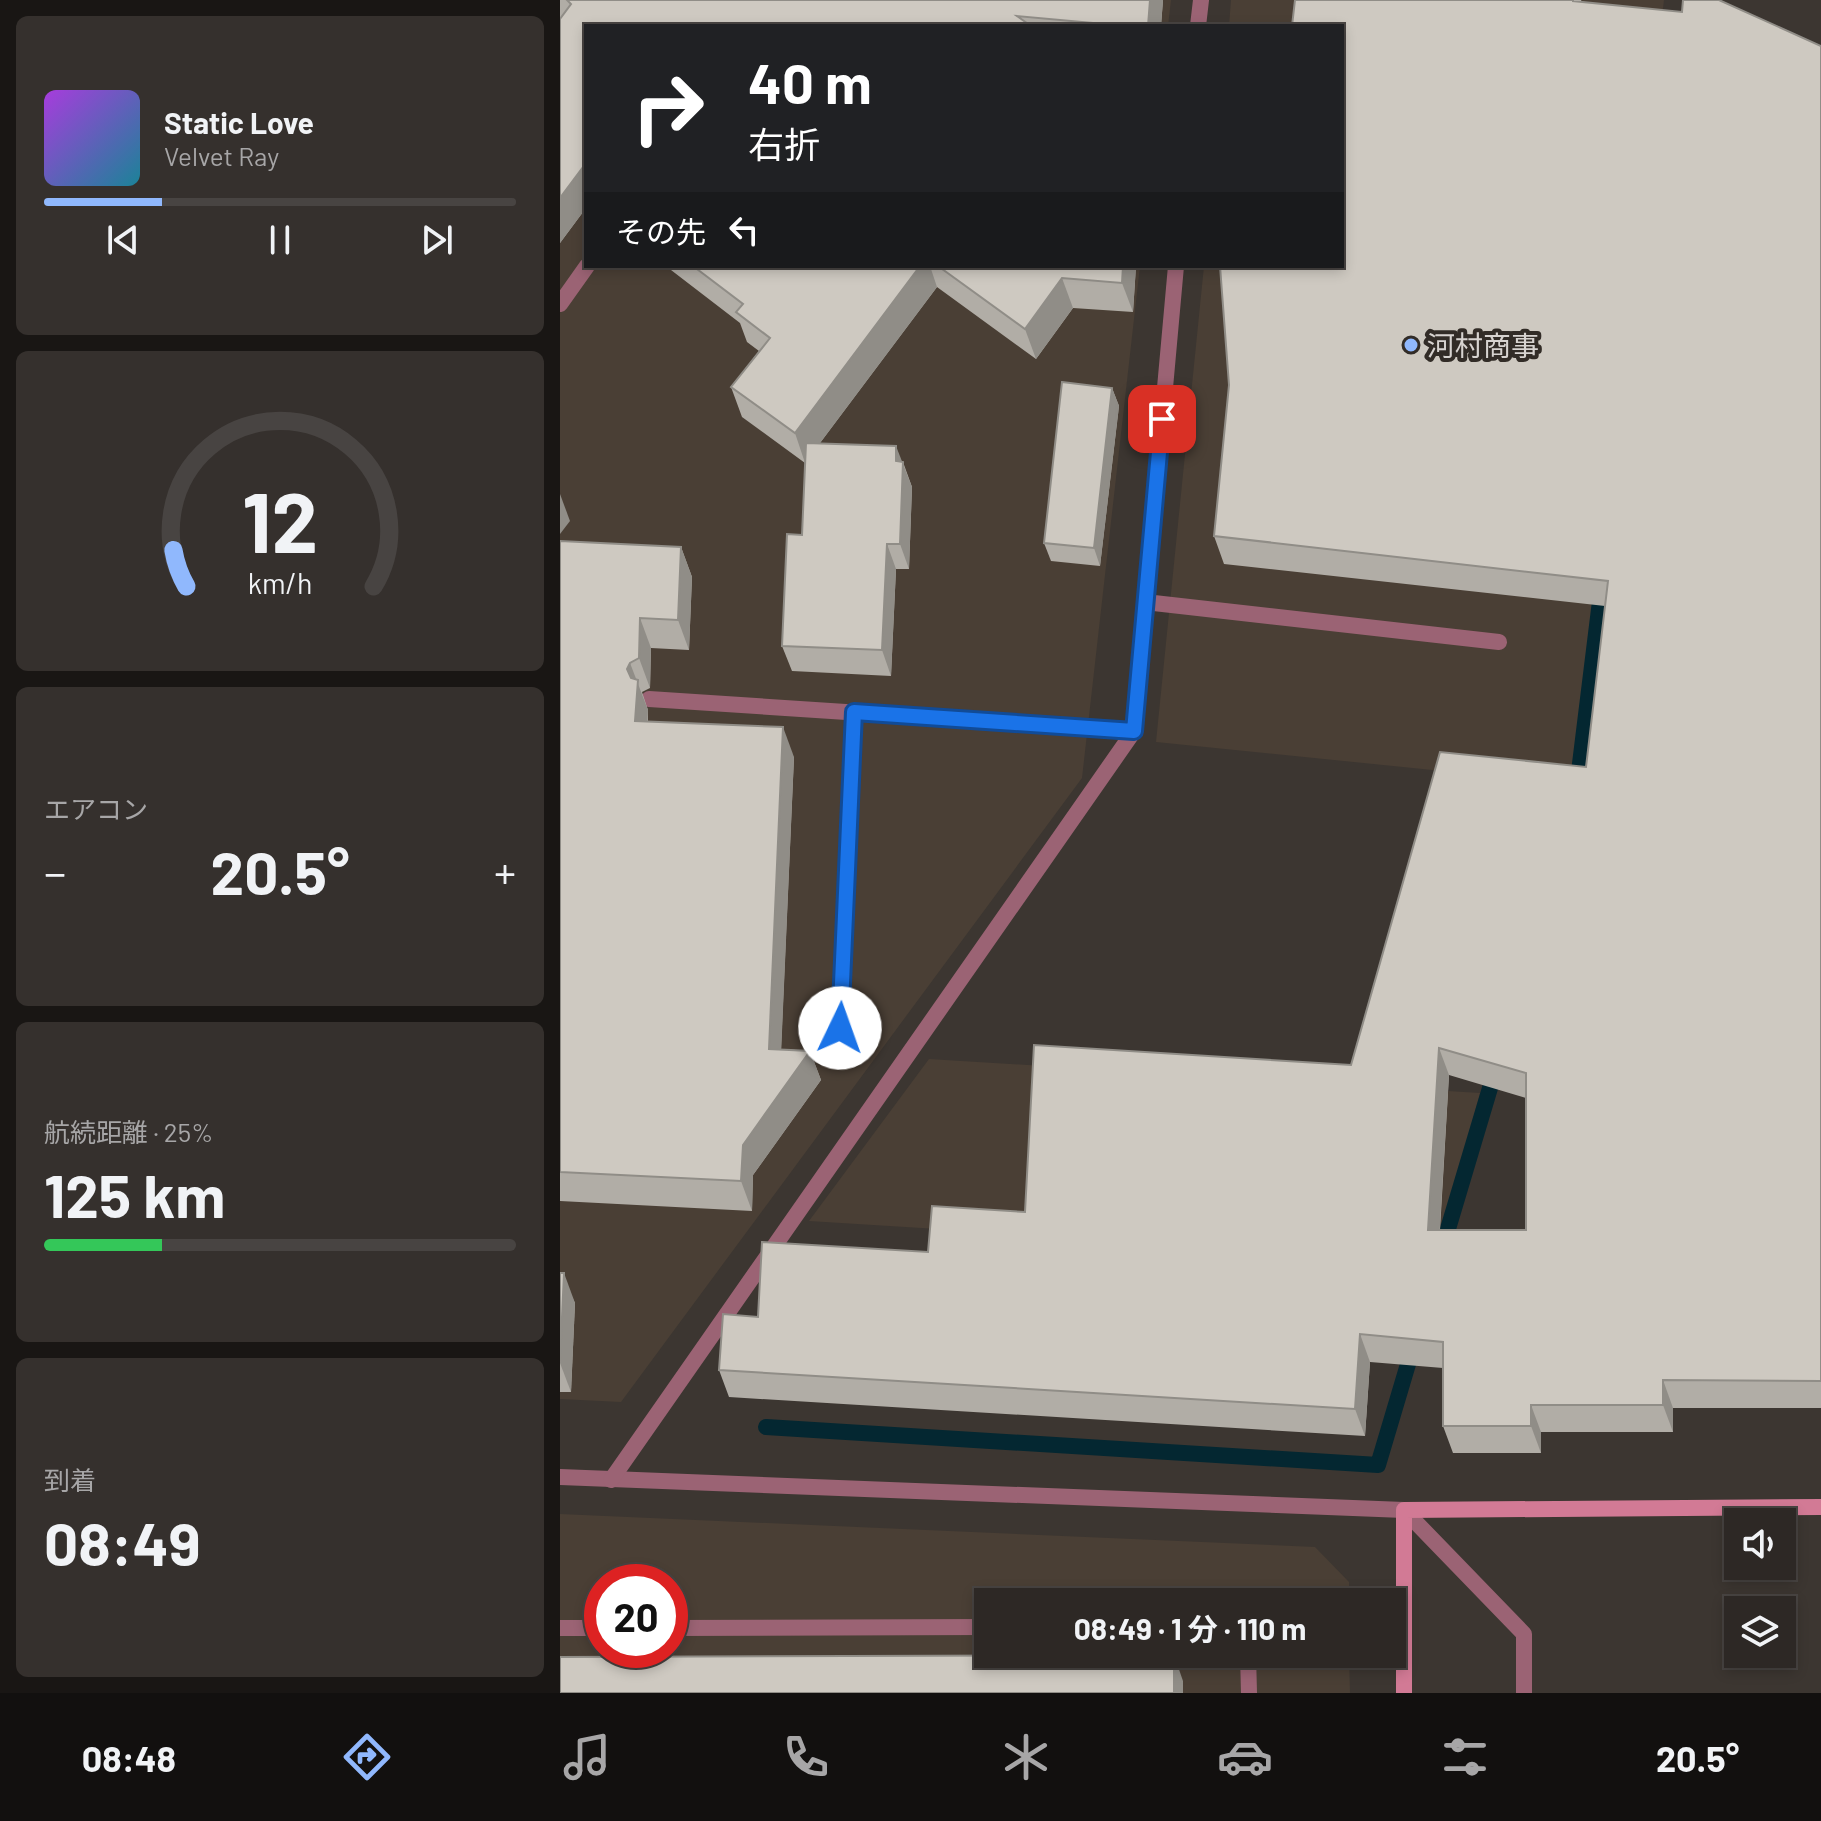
<!DOCTYPE html>
<html lang="ja">
<meta charset="utf-8">
<style>
:root{--surface:#2d2825;--page:#35302d;--text:#f1f3f6;--muted:#a7a6a7;--line:#484442;--accent:#90b8fd}
body{margin:0;font-family:Barlow,"Noto Sans JP",sans-serif;background:var(--page);color:var(--text);height:100vh;display:flex;flex-direction:column;font-size:30px;white-space:nowrap}
*{box-sizing:border-box;margin:0}
p{font-size:26px;color:var(--muted)}
.icon{flex:none;width:44px;height:44px;fill:none;stroke:currentColor;stroke-width:2;stroke-linecap:round;stroke-linejoin:round}
.map{position:relative;flex:1;overflow:hidden}
.sheet{display:flex;flex-direction:column;gap:16px;padding:16px;background:#191614;width:560px}
.sheet>*{flex:none}
.top-card{position:absolute;left:24px;top:24px;width:760px;height:244px;border-radius:0px;box-shadow:0 4px 12px #0003,0 0 0 2px var(--line);background:#202124;color:#fff;overflow:hidden}
.buttons{position:absolute;left:1164px;top:1508px;display:grid;gap:16px}
.buttons a{display:grid;place-items:center;width:72px;height:72px;border-radius:0px;background:var(--surface);box-shadow:0 4px 12px #0003,0 0 0 2px var(--line);font-size:40px}
.speed{position:absolute;left:24px;top:1564px;display:flex;gap:16px;font-size:40px;font-weight:700;text-align:center}
.speed>*{display:grid;place-content:center;width:104px;height:104px;border-radius:50%;background:var(--surface);box-shadow:0 4px 12px #0003,0 0 0 2px var(--line);line-height:1}
.speed .limit{border:12px solid #d22;background:#fff;color:#111}
.pin{position:absolute;display:grid;place-items:center;width:68px;height:68px;color:#fff;margin:-34px;border-radius:16px;box-shadow:0 4px 12px #0006}
.me{position:absolute;width:88px;margin:-44px;rotate:3deg;stroke-linejoin:round;filter:drop-shadow(0 0 6px #0008)}
.turn{display:flex;align-items:center;gap:28px;height:168px;padding:0 32px;font-size:36px}
.turn .icon{width:104px;height:104px;stroke-width:2.5}
.turn b{display:block;font-size:56px;line-height:68px}
.then{display:flex;align-items:center;height:76px;padding:0 32px;background:#0003;gap:16px;font-size:30px}
.big{font-size:60px;font-weight:700;line-height:1.1}
.sheet .widget{flex:1;display:flex;flex-direction:column;justify-content:center;gap:12px;min-width:0;padding:0 28px;border-radius:12px;background:var(--page)}
.sheet .dial{align-items:center;gap:0}
.dial svg{height:208px;overflow:visible;fill:none;stroke:var(--line);stroke-width:7;stroke-linecap:round;text-anchor:middle}
.dial text{fill:var(--text);stroke:none}
.song{display:flex;align-items:center;gap:24px}
.cover{width:96px;height:96px;border-radius:12px;background:linear-gradient(135deg,hsl(280 70% 55%),hsl(190 70% 35%))}
.played{height:8px;border-radius:4px;background:linear-gradient(90deg,var(--accent) 25%,var(--line) 25%)}
.keys{display:flex;justify-content:space-around;direction:ltr}
.heat{display:flex;justify-content:space-between;align-items:center;font-size:44px;direction:ltr}
.charge{height:12px;border-radius:6px;background:linear-gradient(90deg,#34c759 25%,var(--line) 0)}
.trip{position:absolute;left:414px;top:1588px;width:432px;height:80px;border-radius:0px;background:var(--surface);box-shadow:0 4px 12px #0003,0 0 0 2px var(--line);font-weight:700;line-height:80px;text-align:center}
.tab-bar{display:flex;height:128px;justify-content:space-around;align-items:center;background:#12100f;color:var(--muted)}
.tab-bar .icon{width:56px;height:56px}
.tab-bar .on{color:var(--accent)}
.tab-bar b{font-size:36px;color:var(--text)}
main{display:flex;flex:1;min-height:0}
.map>svg:first-child{display:block}
.built{fill:#4a3f35;fill-rule:evenodd}
.lines{fill:none;stroke-linecap:round;stroke-linejoin:round}
.stream{stroke:#042731;stroke-width:16}
.lane{stroke:#9b6374;stroke-width:16}
.street{stroke:#9b6374;stroke-width:16}
.secondary{stroke:#d27a95;stroke-width:16}
.wall{fill:#b1ada6;fill-rule:evenodd}
.shaded-wall{fill:#908d87}
.building{fill:#cec9c1;stroke:#908d87;stroke-width:2;fill-rule:evenodd}
.route-casing{stroke:#114b97;stroke-width:20}
.route{stroke:#1a73e8;stroke-width:14}
.poi-dot{fill:#90b8fd;stroke:#322c27;stroke-width:3}
.labels{text-anchor:middle;dominant-baseline:central;stroke-width:8;stroke-linejoin:round;paint-order:stroke}
.poi-label{font-size:28px;fill:#d7d3d0;stroke:#322c27;text-anchor:start}
</style>
<main>
<section class="sheet">
<div class="widget">
<div class="song"><i class="cover"></i><div><b>Static Love</b><p>Velvet Ray</p></div></div>
<div class="played"></div>
<div class="keys"><svg class="icon" aria-label="previous" viewBox="0 0 24 24"><path d="M18 5L8 12l10 7zM5 5v14"/></svg><svg class="icon" aria-label="pause" viewBox="0 0 24 24"><path d="M8 5v14M16 5v14"/></svg><svg class="icon" aria-label="next" viewBox="0 0 24 24"><path d="M6 5l10 7-10 7zM19 5v14"/></svg></div>
</div>
<div class="widget dial"><svg viewBox="0 0 100 80">
<path d="M14 69A42 42 0 1 1 86 69"/>
<path d="M14 69A42 42 0 0 1 9 55" stroke="#90b8fd"/>
<text x="50" y="56" font-size="32" font-weight="700">12</text>
<text x="50" y="72" font-size="11">km/h</text>
</svg></div>
<div class="widget"><p>エアコン</p>
<div class="heat"><a>−</a><b class="big">20.5°</b><a>+</a></div>
</div>
<div class="widget"><p>航続距離 · 25%</p><b class="big">125 km</b><div class="charge"></div></div>
<div class="widget"><p>到着</p><b class="big">08:49</b></div>
</section>
<div class="map">
<svg width="1261" height="1693" viewBox="0 0 1261 1693">
<rect width="100%" height="100%" fill="#3c3631"/>
<!-- built -->
<g class="built">
<polygon points="0,0 611,0 608,26 26,26 26,266 580,266 522,778 61,1402 0,1399"/>
<polygon points="671,0 1104,0 1011,784 596,742 644,266 782,266 782,26 669,26"/>
<polygon points="369,1059 920,1093 877,1260 249,1221"/>
<path d="M0,1514L755,1547L789,1582V1602H428V1654H789L790,1693H0ZM42,1582H110V1650H42Z"/>
</g>
<g class="lines">
<!-- stream -->
<g class="stream">
<polyline points="1017,788 1042,585"/>
<polyline points="882,1249 936,1068"/>
<polyline points="206,1427 818,1465 854,1344"/>
</g>
<!-- lane -->
<g class="lane">
<polyline points="0,304 27,266"/>
<polyline points="585,602 939,642"/>
<polyline points="89,699 574,731"/>
<polyline points="280,1028 294,712"/>
<polyline points="844,1510 964,1634 964,1693"/>
<polyline points="0,1628 42,1628"/>
<polyline points="110,1628 428,1627"/>
<polyline points="688,1654 689,1693"/>
</g>
<!-- street -->
<g class="street">
<polyline points="638,26 641,0"/>
<polyline points="0,1477 844,1510"/>
<polyline points="51,1480 574,731 616,266"/>
</g>
<!-- secondary -->
<polyline class="secondary" points="844,1693 844,1510 1261,1507"/>
</g>
<!-- wall -->
<g class="wall">
<polygon points="0,0 603,0 601,26 26,26 26,208 0,243"/>
<path d="M735,0H1021L1022,2L1261,46V1408H1113V1432H981V1453H893L883,1426V1368L810,1362L805,1436L169,1397L159,1370L198,1317L368,1252L465,1212L791,1065L1026,767L1045,606L664,564L654,536L669,385L782,266ZM889,1075L966,1098V1230H880Z"/>
<polygon points="109,266 576,266 573,312 513,308 476,359 377,287 260,443 343,462 352,487 349,569 336,569 331,676 232,671 222,646 242,535 245,463 182,417 171,387 199,351 187,342 180,323 111,270"/>
<polygon points="552,388 559,406 540,566 491,561 484,543"/>
<polygon points="0,541 121,547 132,577 129,650 91,648 90,688 82,692 88,710 88,721 234,757 221,1049 250,1051 261,1080 193,1175 192,1211 0,1201"/>
<polygon points="0,1273 15,1303 11,1392 0,1392"/>
</g>
<!-- shaded-wall -->
<g class="shaded-wall">
<polygon points="590,0 603,0 601,26 588,26"/>
<polygon points="26,163 26,208 0,243 0,198"/>
<polygon points="360,266 370,266 377,287 245,463 235,433"/>
<polygon points="563,266 576,266 573,312 562,283"/>
<polygon points="502,278 513,308 476,359 465,329"/>
<polygon points="552,388 559,406 540,566 534,548"/>
<polygon points="336,446 352,487 349,569 340,544"/>
<polygon points="0,494 10,521 0,534"/>
<polygon points="327,544 336,569 331,676 322,650"/>
<polygon points="121,547 132,577 129,650 118,620"/>
<polygon points="80,618 91,648 90,688 79,658"/>
<polygon points="70,663 88,710 86,750 75,721 67,669"/>
<polygon points="223,727 234,757 220,1078 209,1049"/>
<polygon points="879,1048 889,1075 878,1258 868,1230"/>
<polygon points="250,1051 261,1080 193,1175 192,1211 181,1181 183,1145"/>
<polygon points="4,1273 15,1303 11,1392 0,1363"/>
<polygon points="800,1334 810,1362 805,1436 795,1409"/>
<polygon points="1103,1380 1113,1408 1113,1432 1103,1405"/>
<polygon points="971,1405 981,1432 981,1453 971,1426"/>
<polygon points="614,1655 623,1681 623,1693 614,1693"/>
</g>
<!-- building -->
<g class="building">
<polygon points="7,0 590,0 588,26 566,26 457,16 471,26 26,26 26,163 0,198 0,19 11,4"/>
<path d="M735,0H1013V1L1122,12L1123,0H1159L1261,46V1381L1103,1380V1405H971V1426H883V1342L800,1334L795,1409L159,1370L163,1314L198,1317L202,1242L368,1252L372,1206L465,1212L474,1045L791,1065L880,752L1026,767L1048,581L654,536L669,385L660,266H782V26H732ZM879,1048L966,1073V1230H868Z"/>
<polygon points="133,266 360,266 235,433 171,387 210,338 176,312 183,304"/>
<polygon points="378,266 563,266 562,283 502,278 465,329"/>
<polygon points="502,382 552,388 534,548 484,543"/>
<polygon points="246,443 336,446 336,461 343,462 340,544 327,544 322,650 222,646 227,534 242,535"/>
<polygon points="0,541 121,547 118,620 80,618 79,658 70,663 67,669 71,678 78,680 75,721 223,727 209,1049 250,1051 183,1145 181,1181 0,1172"/>
<polygon points="0,1273 4,1273 0,1361"/>
<polygon points="614,1655 614,1693 0,1693 0,1657"/>
</g>
<g class="lines">
<!-- route casing -->
<g class="route-casing">
<polyline id="route" points="280,1028 294,712 574,731 602,419"/>
</g>
<!-- route -->
<use href="#route" class="route"/>
</g>
<!-- markers -->
<circle class="poi-dot" cx="851" cy="345" r="8"/>
<g class="labels">
<!-- poi labels -->
<g class="poi-label">
<text x="867" y="345">河村商事</text>
</g>
</g>
</svg>
<div class="buttons">
<a><svg class="icon" aria-label="sound" viewBox="0 0 24 24"><path d="M4 9h4l5-4v14l-5-4H4zM17 9q2 3 0 6"/></svg></a>
<a><svg class="icon" aria-label="layers" viewBox="0 0 24 24"><path d="M12 4l9 5-9 5-9-5zM3 14l9 5 9-5"/></svg></a>
</div>
<div class="speed"><div class="limit">20</div></div>
<div class="pin" style="left:602px;top:419px;background:#d93025"><svg class="icon" aria-label="arrive" viewBox="0 0 24 24"><path d="M6 21V4h12l-3 4 3 4H6"/></svg></div>
<svg class="me" style="left:280px;top:1028px" viewBox="-20 -20 40 40"><circle r="19" fill="#fff"/><path d="M0-13L10 11 0 6-10 11z" fill="#1a73e8"/></svg>
<div class="trip">08:49 · 1 分 · 110 m</div>
<div class="top-card">
<div class="turn"><svg class="icon" aria-label="right" viewBox="0 0 24 24"><path d="M7 20v-9h11M14 6l5 5-5 5"/></svg><div><b>40 m</b>右折</div></div>
<div class="then">その先<svg class="icon" aria-label="left" viewBox="0 0 24 24"><path d="M17 20v-9H6M10 6l-5 5 5 5"/></svg></div>
</div>
</div>
</main>
<nav class="tab-bar">
<b>08:48</b>
<svg class="icon on" aria-label="directions" viewBox="0 0 24 24"><path d="M12 3l9 9-9 9-9-9zM9 14v-3h6M13 9l2 2-2 2"/></svg>
<svg class="icon" aria-label="music" viewBox="0 0 24 24"><path d="M9 18V5l10-2v13"/><circle cx="6" cy="18" r="3"/><circle cx="16" cy="16" r="3"/></svg>
<svg class="icon" aria-label="phone" viewBox="0 0 24 24"><path d="M5 4h4l2 5-3 2q2 4 5 5l2-3 5 2v4C11 20 4 13 5 4z"/></svg>
<svg class="icon" aria-label="climate" viewBox="0 0 24 24"><path d="M12 3v18M4 7l16 10M4 17L20 7"/></svg>
<svg class="icon" aria-label="car" viewBox="0 0 24 24"><path d="M5 17H2v-5l4-1 3-4h7l3 4 3 1v5h-3M9 17h6M6 11h13"/><circle cx="7" cy="17" r="2"/><circle cx="17" cy="17" r="2"/></svg>
<svg class="icon" aria-label="filters" viewBox="0 0 24 24"><path d="M4 7h16M4 17h16"/><circle cx="9" cy="7" r="2"/><circle cx="15" cy="17" r="2"/></svg>
<b>20.5°</b>
</nav>
